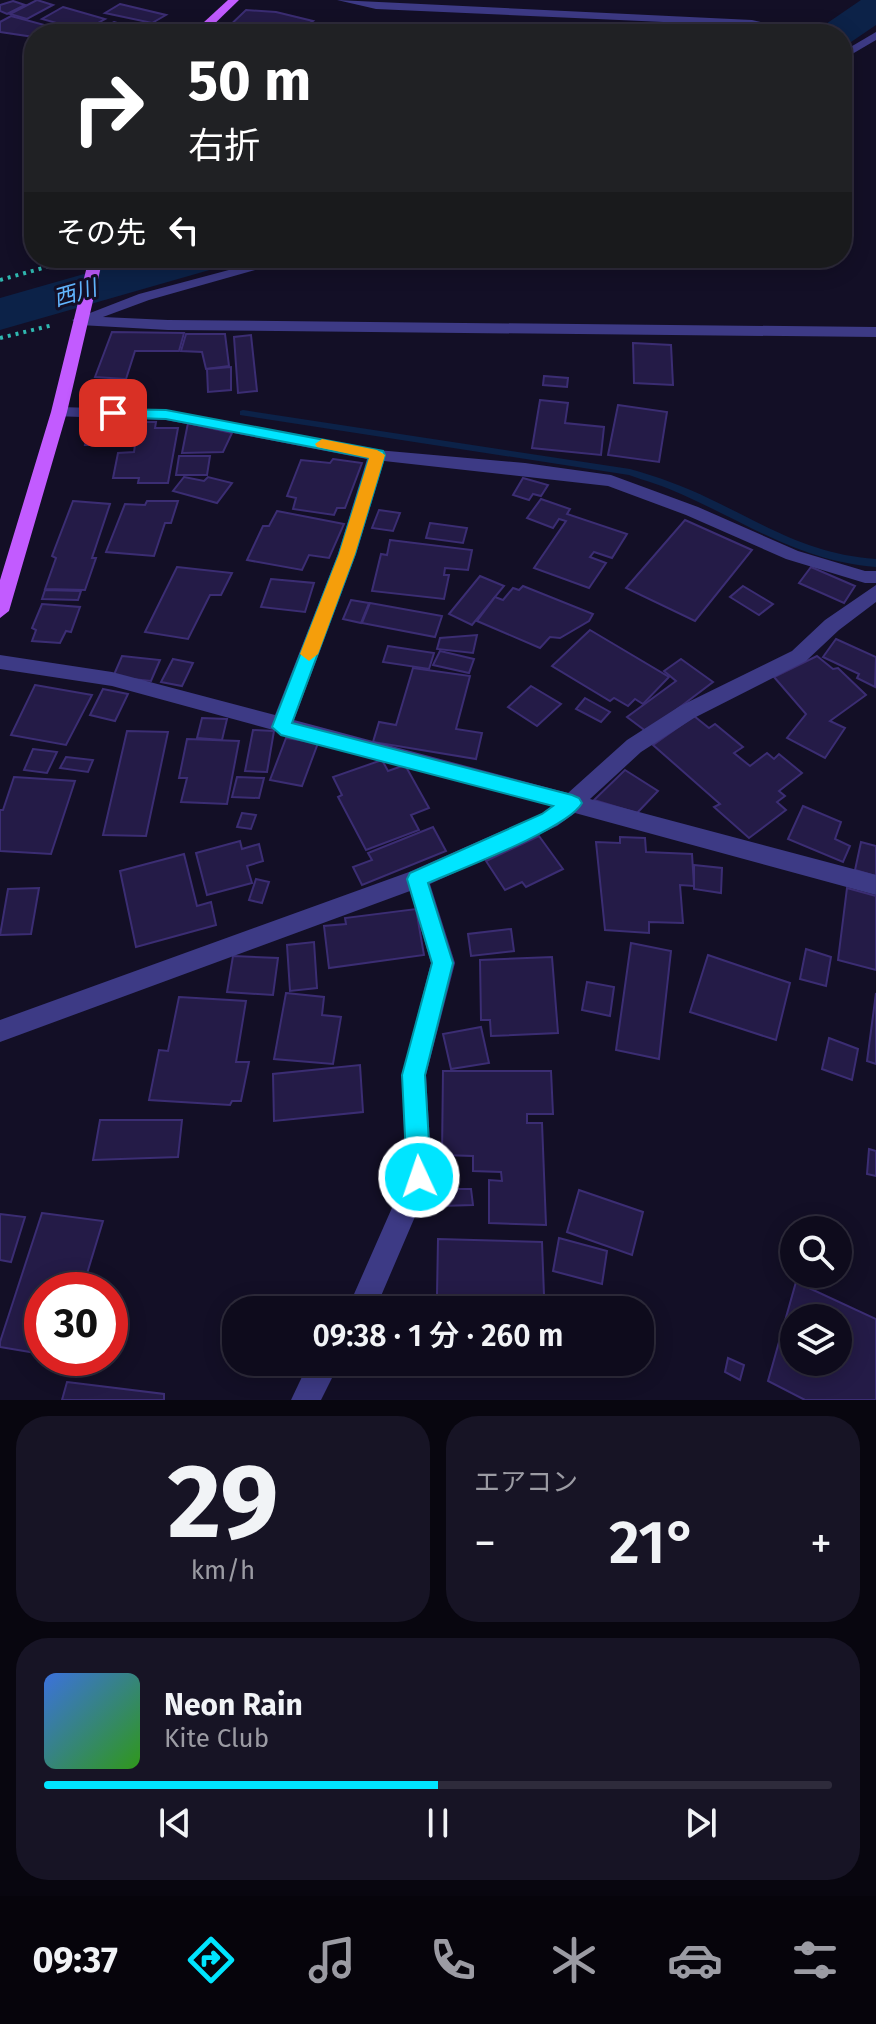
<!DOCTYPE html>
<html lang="ja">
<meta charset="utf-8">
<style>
:root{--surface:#0e0b1c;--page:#171425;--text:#f1f3f6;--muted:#9b9ba3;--line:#2e2b3b;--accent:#00e5ff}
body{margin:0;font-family:"Fira Sans","Noto Sans JP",sans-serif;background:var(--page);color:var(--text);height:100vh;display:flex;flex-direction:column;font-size:30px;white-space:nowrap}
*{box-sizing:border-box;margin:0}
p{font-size:26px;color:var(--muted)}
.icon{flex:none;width:44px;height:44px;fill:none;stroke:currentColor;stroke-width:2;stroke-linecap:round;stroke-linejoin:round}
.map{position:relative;height:1400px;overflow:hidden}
.side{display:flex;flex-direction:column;gap:16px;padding:16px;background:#08060f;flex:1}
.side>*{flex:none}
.banner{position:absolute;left:24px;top:24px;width:828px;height:244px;border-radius:32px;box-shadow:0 4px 20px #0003,0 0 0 2px var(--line);background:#202124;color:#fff;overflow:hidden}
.buttons{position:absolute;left:780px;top:1216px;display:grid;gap:16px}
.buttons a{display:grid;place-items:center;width:72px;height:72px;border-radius:50%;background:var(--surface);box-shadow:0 4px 20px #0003,0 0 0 2px var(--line);font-size:40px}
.speed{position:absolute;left:24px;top:1272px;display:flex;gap:16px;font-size:40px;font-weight:700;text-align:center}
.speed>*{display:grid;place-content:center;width:104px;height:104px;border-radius:50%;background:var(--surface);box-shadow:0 4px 20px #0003,0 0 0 2px var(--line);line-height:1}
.speed .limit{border:12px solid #d22;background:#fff;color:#111}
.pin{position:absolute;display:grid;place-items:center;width:68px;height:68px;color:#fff;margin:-34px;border-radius:16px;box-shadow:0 4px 12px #0006}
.me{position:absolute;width:88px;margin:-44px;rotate:357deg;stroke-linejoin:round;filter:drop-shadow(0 0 6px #0008)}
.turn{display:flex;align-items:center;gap:28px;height:168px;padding:0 32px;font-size:36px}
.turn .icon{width:104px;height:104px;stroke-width:2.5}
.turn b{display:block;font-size:56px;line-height:68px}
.then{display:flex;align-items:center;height:76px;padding:0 32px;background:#0003;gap:16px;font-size:30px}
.big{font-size:60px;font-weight:600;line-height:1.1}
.side .widget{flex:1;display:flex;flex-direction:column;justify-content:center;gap:12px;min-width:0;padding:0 28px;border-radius:32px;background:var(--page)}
.side .dial{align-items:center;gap:0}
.dial b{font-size:104px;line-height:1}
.song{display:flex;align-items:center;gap:24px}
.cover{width:96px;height:96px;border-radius:12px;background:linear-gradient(135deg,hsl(220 70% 55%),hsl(110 70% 35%))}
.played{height:8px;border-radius:4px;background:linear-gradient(90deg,var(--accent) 50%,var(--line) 50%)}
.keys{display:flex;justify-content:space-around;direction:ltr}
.heat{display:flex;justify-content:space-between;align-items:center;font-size:44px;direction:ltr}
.side .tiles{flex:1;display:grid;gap:16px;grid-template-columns:1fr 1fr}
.widget:last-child{grid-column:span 2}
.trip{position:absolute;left:222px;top:1296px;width:432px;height:80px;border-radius:32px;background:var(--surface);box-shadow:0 4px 20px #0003,0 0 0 2px var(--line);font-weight:600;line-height:80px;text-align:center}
.tabs{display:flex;height:128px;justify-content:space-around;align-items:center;background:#06040b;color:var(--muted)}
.tabs .icon{width:56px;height:56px}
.tabs .on{color:var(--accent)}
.tabs b{font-size:36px;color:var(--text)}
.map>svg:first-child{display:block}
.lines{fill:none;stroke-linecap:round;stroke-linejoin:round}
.stream{fill:#0c2248;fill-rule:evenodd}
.river{fill:#0c2248;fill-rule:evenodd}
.building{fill:#241b47;stroke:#3b2d73;stroke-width:2;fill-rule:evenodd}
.path{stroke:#2fb8b0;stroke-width:4;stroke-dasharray:3 5;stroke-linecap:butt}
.minor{fill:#3d3a85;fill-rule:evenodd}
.primary{fill:#c25bff;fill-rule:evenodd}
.route{fill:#00e5ff;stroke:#0095a6;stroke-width:2}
.slow{fill:#f59e0b}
.labels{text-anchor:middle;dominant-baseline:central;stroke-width:6;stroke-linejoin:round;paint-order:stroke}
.far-water-label{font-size:22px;font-style:italic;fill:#62b6ff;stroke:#130f26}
</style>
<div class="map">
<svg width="876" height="1400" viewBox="0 0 876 1400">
<rect width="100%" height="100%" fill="#130f26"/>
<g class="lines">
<!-- stream -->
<path class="stream" d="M243,410L630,469C658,477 684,486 710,499C769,527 809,554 876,559V567C800,561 749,524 681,494C664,486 646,481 629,475L240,415V411Z"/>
<!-- river -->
<g class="river">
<polygon points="861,0 876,0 876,25 851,42 842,45 842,34 817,34 823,26"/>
<polygon points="140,258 220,258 213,269 0,330 0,298"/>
</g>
</g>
<!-- building -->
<g class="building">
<polygon points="37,0 53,5 27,19 10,14"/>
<polygon points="13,1 25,5 7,14 0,11 0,5"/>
<polygon points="120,4 166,15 152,23 105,13"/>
<polygon points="63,7 105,19 89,28 78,29 42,19"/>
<polygon points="246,10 276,12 313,21 295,34 223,32"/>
<polygon points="11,16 52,27 54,30 47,34 34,34 34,37 0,32 0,22"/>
<polygon points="114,22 143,31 137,34 97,31"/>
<polygon points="112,332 184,333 179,351 135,351 126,379 95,377"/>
<polygon points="186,334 225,334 229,366 206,369 202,352 181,351"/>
<polygon points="251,335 257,391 238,393 234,337"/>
<polygon points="633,343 671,345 673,385 634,383"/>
<polygon points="231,367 231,390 208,392 207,369"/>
<polygon points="544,376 568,378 567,387 543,385"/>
<polygon points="540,400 568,403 565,423 604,427 601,455 532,448"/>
<polygon points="618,405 667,412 659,462 608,455"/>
<polygon points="90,422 156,422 155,428 178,428 168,483 138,483 139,478 113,478 118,453 134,452 135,445 85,445"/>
<polygon points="188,423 232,433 223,452 182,453"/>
<polygon points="179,456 210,456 207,475 176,475"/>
<polygon points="333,459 362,463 345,508 337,508 334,515 293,509 296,498 287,496 301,460 330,463"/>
<polygon points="184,477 204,481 208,477 232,483 217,503 173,491"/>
<polygon points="523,478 548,485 541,496 533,494 529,500 513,495"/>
<polygon points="541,499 570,509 567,514 627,534 612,558 594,552 590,557 606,563 589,588 534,568 566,521 559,519 553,528 527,518"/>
<polygon points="73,501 110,504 92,558 96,558 85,590 45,589 56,558 52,556"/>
<polygon points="147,501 178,501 171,523 165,523 154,556 106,552 125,504 145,505"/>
<polygon points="379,510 400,513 393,531 372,528"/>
<polygon points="277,511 344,524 329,558 309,555 302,570 247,560 263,526 269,526"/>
<polygon points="685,520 752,550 695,621 626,588"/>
<polygon points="430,523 467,528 463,543 426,538"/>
<polygon points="390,540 472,550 468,570 445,568 444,575 449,575 444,599 372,591 381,554 387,555"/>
<polygon points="177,567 232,573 221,595 210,595 188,639 145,632"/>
<polygon points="811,567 855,586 844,603 799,583"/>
<polygon points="480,576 504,586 472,625 449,614"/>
<polygon points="271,579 314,583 305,612 261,607"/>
<polygon points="523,586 593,614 589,621 560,638 550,637 540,648 477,621 495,597 503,600 513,588 519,590"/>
<polygon points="743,586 773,604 759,615 730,597"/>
<polygon points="45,590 81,591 78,600 42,599"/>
<polygon points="351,600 369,603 361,623 343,619"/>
<polygon points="370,603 442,616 435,637 362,623"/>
<polygon points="42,604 80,607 71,632 66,631 60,643 32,641 36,630 32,628"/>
<polygon points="590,630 669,677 643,704 635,699 628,706 614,698 610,701 552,666"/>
<polygon points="477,635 473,653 437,649 440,638"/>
<polygon points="836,639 876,657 875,687 857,678 859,674 823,657"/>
<polygon points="388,646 434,653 429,669 383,662"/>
<polygon points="440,651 474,659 469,673 433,665"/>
<polygon points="122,656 160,660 151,681 113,677"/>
<polygon points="817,656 833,669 838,668 866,695 830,721 845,728 825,758 787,738 806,714 774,677"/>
<polygon points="173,659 193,663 182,686 161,682"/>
<polygon points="681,659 713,682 647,732 627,717 676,681 664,671"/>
<polygon points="413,668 470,676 456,729 482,733 476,759 373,742 379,722 396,725"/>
<polygon points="35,685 92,695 66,745 11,735"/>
<polygon points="531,686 561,704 537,726 508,707"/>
<polygon points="103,689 128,694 115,721 90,715"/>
<polygon points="585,698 610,712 601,722 576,709"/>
<polygon points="694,716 709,728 715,724 743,747 734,753 750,766 767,753 774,759 779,754 802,773 779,791 785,796 777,802 786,810 749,838 714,807 720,804 653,745"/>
<polygon points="202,718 227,719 222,740 197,738"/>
<polygon points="253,730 274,731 267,772 245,771"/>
<polygon points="127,731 168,732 146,836 103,835"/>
<polygon points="286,738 318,743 302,786 270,780"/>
<polygon points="187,739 239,741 227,804 181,802 187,778 179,778"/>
<polygon points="33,749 57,752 47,773 24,770"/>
<polygon points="66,757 93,760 88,772 60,768"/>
<polygon points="382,760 388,771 405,765 429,808 411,815 419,830 366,850 338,797 342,795 333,777"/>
<polygon points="625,770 658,791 637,813 594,800"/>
<polygon points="14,777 75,781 51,854 0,851 0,810 3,810"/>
<polygon points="237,777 264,778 259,798 232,797"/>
<polygon points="803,806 841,822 835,839 850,846 843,862 788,839"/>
<polygon points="242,813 256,815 251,829 237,827"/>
<polygon points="433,827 446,851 362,885 353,867 372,860 368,853"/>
<polygon points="539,836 563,869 526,887 522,882 505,890 486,861"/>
<polygon points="620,837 645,838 646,852 692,854 694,886 680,885 683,923 649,922 649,933 605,930 596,842 620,843"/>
<polygon points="240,841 242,849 259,844 263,861 247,866 252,883 207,895 196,853"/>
<polygon points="861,842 876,846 876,876 855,870"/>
<polygon points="184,854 197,906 211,902 216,925 136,947 120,871"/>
<polygon points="694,865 722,868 721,893 694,889"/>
<polygon points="256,879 269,882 262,903 249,900"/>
<polygon points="39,888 31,934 0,935 8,889"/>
<polygon points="847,888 876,896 876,970 838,960"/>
<polygon points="416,909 424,955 329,968 324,926 346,924 345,918"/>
<polygon points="511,929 514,951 471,956 468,934"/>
<polygon points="314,942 317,988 290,991 287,945"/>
<polygon points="631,943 671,951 659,1059 616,1050"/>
<polygon points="806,949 831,957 826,986 800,979"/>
<polygon points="708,955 790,983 776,1040 690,1012"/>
<polygon points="233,956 278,958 273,995 227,992"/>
<polygon points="552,957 558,1033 491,1036 490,1020 481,1020 480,960"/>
<polygon points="587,982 614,987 610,1016 582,1010"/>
<polygon points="286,993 324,997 322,1015 341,1017 333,1064 274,1059"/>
<polygon points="876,993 876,1064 867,1061"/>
<polygon points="179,997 246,1001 236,1062 249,1062 241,1101 232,1101 230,1105 149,1100 159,1050 168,1051"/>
<polygon points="481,1027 489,1063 451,1069 443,1034"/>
<polygon points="829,1038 858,1049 852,1080 822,1069"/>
<polygon points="360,1065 363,1112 274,1121 273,1074"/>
<polygon points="443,1071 551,1071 553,1114 527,1114 527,1123 542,1123 546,1225 489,1223 489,1180 502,1181 501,1172 473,1171 473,1156 442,1155"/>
<polygon points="100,1120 182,1120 178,1157 93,1160"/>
<polygon points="869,1149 876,1151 876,1176 867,1174"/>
<polygon points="440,1189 471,1189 473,1205 441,1206"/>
<polygon points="579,1190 643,1212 632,1255 567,1232"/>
<polygon points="42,1213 103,1221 82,1290 42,1290 42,1354 0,1347 0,1342"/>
<polygon points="0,1214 25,1217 11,1262 0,1260"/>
<polygon points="559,1238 607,1251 602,1284 553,1271"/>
<polygon points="438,1239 542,1242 544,1295 437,1295"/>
<path d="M796,1282L876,1319V1400H805L768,1381ZM794,1318H838V1362H794Z"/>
<polygon points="728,1358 744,1365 740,1380 725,1372"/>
<polygon points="67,1382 164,1394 164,1400 62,1400"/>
</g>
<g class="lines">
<!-- path -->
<g class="path">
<polyline points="0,280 68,261"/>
<polyline points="0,338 53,325"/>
</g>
<!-- minor -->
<g class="minor">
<polygon points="337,0 752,20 811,34 789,34 752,26 376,9"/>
<polygon points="876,32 876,40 842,60 842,52"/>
<polygon points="274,258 297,258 149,300 103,317 168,320 876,327 876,337 168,330 80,325 72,320 139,294"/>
<polygon points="59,407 166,410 377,450 525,463 611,475 698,507 798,551 865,571 876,571 876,583 865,583 786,559 686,515 608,486 384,461 356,554 294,720 568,793 627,740 680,706 792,651 825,620 876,585 876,602 839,630 806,661 694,718 641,752 590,799 876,875 876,895 575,813 557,826 430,884 455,963 426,1075 432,1177 375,1310 347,1310 406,1176 402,1075 431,963 410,891 0,1042 0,1020 409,872 541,814 552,806 112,686 0,669 0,655 112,672 275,715 338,554 367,459 166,420 53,416 53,408"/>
<polygon points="309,1362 340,1362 321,1400 291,1400"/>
</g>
<!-- primary -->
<g class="primary">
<polygon points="228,0 239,0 204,34 191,34"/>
<polygon points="89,258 103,258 67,412 9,611 0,618 0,580 51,412"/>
</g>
</g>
<!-- route -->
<path class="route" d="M113,409L166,410L383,451L385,455L355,554L292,723L572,795L579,798L582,803C569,828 458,870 428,883L453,963L425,1075L431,1177L427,1185L419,1189L410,1185L407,1177L402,1075L432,963L407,879L410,873L542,814L553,806L281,735L272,727L339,554L369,458L166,419L107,417V410Z"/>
<!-- slow -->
<polygon class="slow" points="322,439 377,450 385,455 355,554 318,654 309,661 300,654 339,554 369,458 317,447 315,444"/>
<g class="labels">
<!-- far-water labels -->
<g class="far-water-label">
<text transform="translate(75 293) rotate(-16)">西川</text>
</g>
</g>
</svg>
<div class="buttons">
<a><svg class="icon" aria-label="search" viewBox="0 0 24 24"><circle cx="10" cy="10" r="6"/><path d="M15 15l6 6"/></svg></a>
<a><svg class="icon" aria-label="layers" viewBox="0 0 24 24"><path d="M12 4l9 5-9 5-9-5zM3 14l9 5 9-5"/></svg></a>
</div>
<div class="speed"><div class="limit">30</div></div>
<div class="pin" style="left:113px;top:413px;background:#d93025"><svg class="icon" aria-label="arrive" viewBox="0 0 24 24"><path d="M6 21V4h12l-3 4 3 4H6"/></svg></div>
<svg class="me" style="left:419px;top:1177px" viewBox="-20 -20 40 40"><circle r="17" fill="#00e5ff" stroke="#fff" stroke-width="3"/><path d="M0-11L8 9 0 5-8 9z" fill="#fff"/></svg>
<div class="trip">09:38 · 1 分 · 260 m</div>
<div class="banner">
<div class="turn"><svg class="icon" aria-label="right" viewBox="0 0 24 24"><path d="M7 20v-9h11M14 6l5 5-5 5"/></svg><div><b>50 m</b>右折</div></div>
<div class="then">その先<svg class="icon" aria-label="left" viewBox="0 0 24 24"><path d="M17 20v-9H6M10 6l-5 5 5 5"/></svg></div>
</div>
</div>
<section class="side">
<div class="tiles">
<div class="widget dial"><b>29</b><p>km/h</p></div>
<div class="widget"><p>エアコン</p>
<div class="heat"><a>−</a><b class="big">21°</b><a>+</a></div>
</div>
<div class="widget">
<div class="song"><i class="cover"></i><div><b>Neon Rain</b><p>Kite Club</p></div></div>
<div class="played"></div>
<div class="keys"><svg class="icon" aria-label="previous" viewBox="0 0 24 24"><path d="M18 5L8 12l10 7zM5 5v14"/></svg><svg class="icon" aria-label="pause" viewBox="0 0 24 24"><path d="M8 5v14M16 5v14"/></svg><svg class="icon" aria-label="next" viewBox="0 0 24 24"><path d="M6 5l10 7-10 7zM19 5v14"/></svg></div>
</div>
</div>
</section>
<nav class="tabs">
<b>09:37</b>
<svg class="icon on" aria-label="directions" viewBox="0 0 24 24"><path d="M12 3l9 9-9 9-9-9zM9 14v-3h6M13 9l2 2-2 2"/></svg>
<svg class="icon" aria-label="music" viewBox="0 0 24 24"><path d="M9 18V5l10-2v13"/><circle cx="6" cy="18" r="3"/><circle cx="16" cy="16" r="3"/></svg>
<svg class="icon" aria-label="phone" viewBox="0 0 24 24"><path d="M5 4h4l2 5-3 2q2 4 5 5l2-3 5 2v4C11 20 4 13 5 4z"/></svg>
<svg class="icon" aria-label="climate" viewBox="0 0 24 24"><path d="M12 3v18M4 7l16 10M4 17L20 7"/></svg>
<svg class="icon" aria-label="car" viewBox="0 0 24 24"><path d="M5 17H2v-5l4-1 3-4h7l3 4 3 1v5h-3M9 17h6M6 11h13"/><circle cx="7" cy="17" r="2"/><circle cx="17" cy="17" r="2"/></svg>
<svg class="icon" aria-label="filters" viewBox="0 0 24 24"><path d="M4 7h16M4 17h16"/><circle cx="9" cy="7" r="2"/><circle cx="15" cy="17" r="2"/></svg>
</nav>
